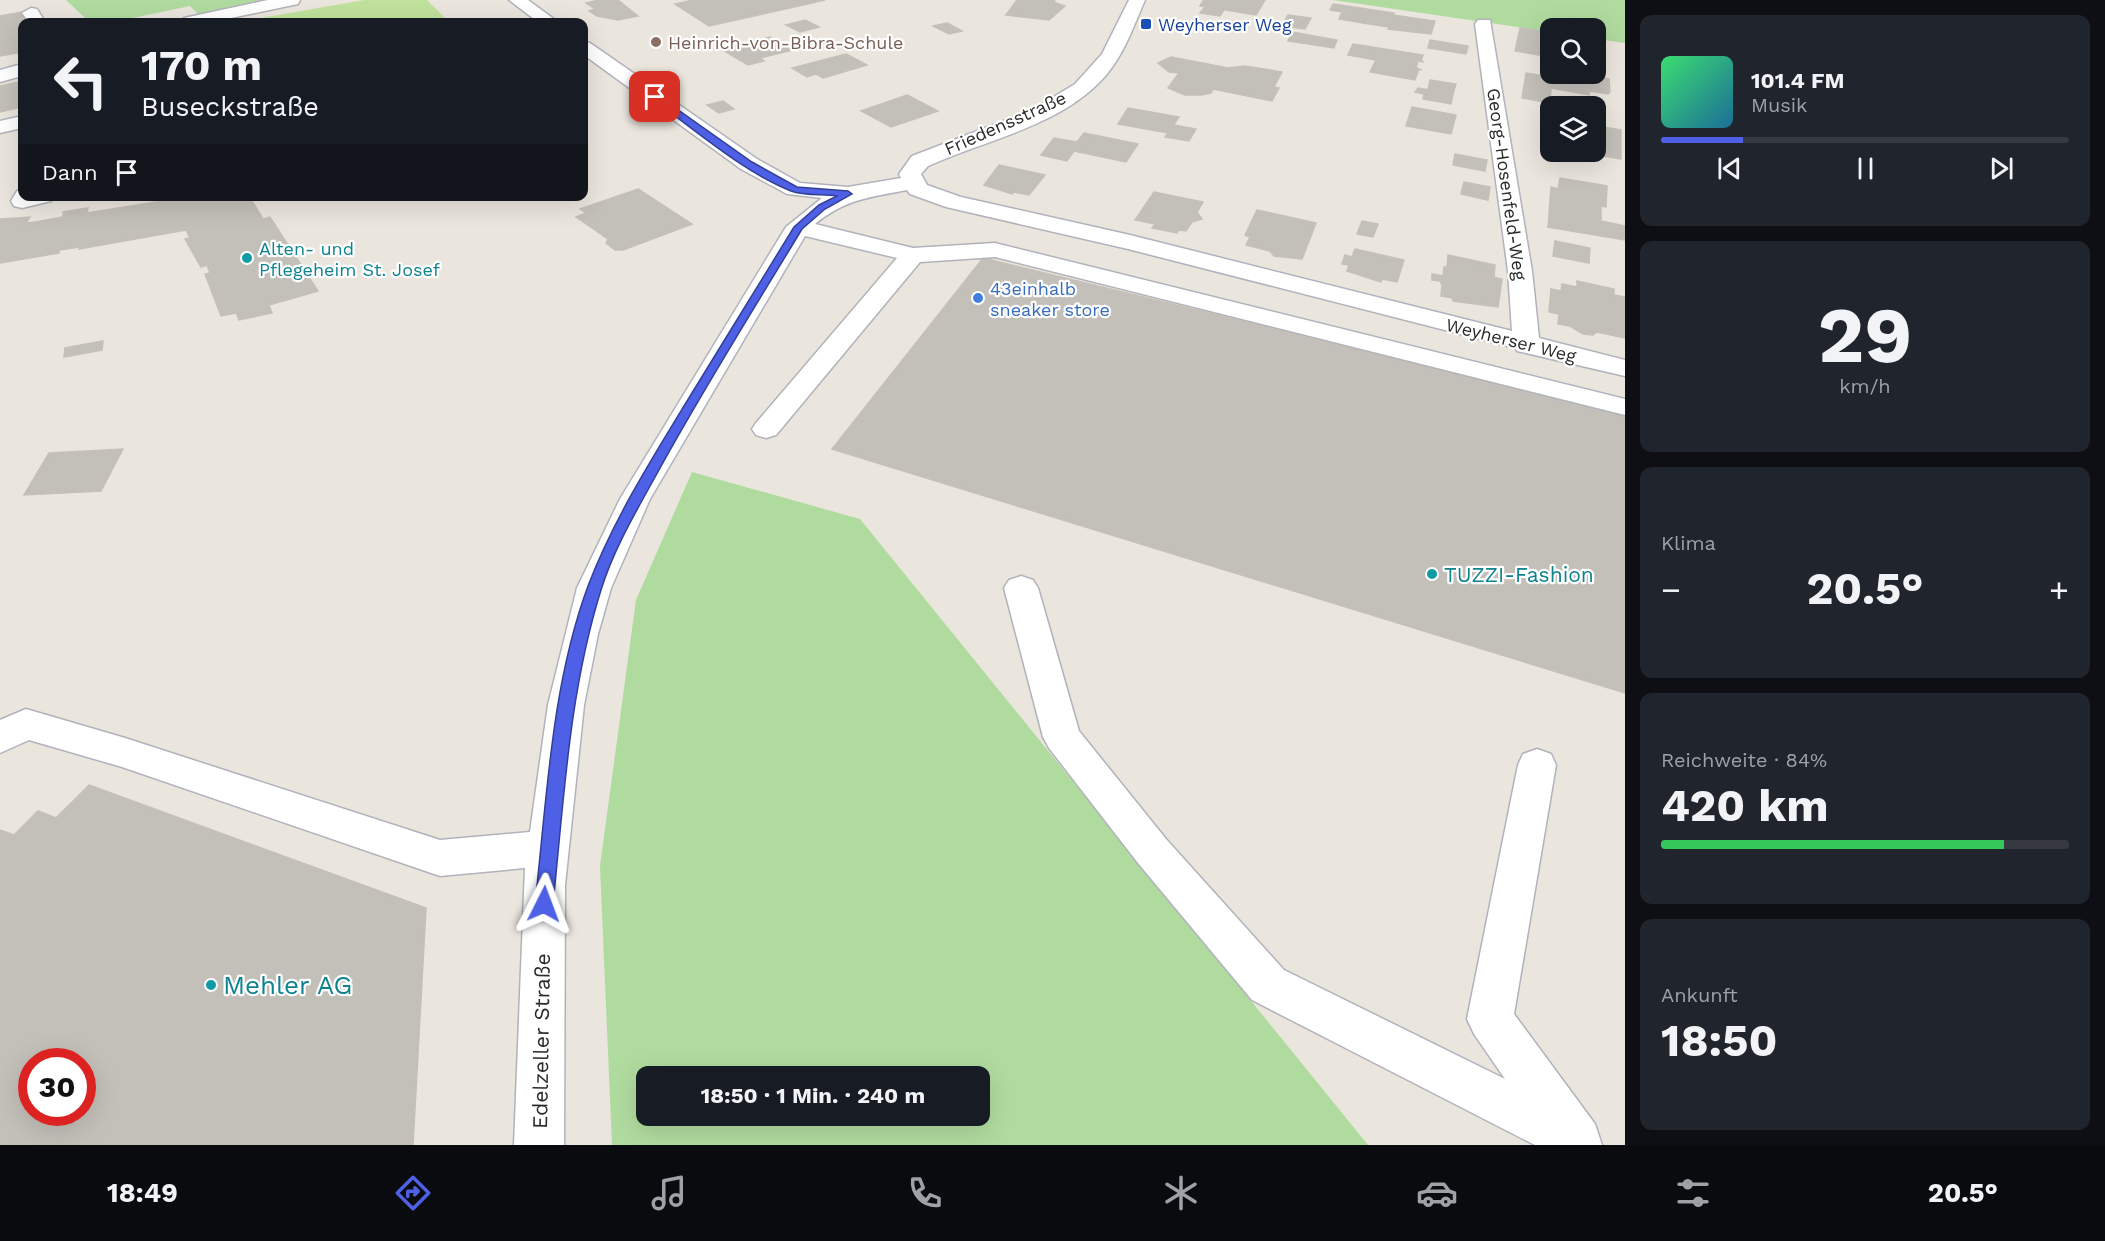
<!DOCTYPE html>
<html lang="de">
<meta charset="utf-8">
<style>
:root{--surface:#171b24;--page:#20242c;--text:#f1f3f6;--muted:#9ea1a6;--line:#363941;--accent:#4e61e6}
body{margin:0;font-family:"Work Sans",sans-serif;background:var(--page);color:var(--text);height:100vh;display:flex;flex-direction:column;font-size:22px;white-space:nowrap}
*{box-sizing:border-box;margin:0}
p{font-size:20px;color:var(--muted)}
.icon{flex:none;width:33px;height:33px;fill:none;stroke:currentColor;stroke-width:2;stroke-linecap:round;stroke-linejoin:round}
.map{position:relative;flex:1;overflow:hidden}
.side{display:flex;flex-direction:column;gap:15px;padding:15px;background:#0d0f14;width:480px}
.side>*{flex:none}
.top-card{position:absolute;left:18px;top:18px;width:570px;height:183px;border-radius:12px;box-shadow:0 6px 24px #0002;background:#171b24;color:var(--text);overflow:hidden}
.tools{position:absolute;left:1540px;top:18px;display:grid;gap:12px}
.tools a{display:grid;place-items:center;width:66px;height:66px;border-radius:12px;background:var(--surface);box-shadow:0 6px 24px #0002;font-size:30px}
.speed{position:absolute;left:18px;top:1048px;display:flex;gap:12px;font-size:30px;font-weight:700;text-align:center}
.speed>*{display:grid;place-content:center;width:78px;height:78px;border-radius:50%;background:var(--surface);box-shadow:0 6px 24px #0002;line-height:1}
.speed .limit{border:9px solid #d22;background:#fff;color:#111}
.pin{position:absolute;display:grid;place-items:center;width:51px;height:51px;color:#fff;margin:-26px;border-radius:12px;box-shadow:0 3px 9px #0006}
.me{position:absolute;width:66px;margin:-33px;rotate:3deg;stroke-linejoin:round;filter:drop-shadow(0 0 4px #0008)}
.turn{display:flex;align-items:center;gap:21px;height:126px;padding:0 24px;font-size:27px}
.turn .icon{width:78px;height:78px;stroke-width:2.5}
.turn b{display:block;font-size:42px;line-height:51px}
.then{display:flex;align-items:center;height:57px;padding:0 24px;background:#0003;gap:12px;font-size:22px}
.big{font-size:45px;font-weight:700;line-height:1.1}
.side .card{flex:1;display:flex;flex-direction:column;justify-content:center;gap:9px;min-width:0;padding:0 21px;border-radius:12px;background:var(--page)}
.side .dial{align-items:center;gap:0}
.dial b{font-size:78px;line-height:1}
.song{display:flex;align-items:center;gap:18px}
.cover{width:72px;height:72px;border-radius:9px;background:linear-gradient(135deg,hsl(140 70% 55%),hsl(200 70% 35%))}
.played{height:6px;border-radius:3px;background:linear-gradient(90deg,var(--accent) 20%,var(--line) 20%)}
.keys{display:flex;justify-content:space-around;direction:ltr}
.heat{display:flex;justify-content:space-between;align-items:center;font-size:33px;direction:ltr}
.charge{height:9px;border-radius:4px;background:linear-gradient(90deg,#34c759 84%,var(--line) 0)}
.trip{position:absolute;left:636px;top:1066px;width:354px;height:60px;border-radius:12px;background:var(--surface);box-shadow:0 6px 24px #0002;font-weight:700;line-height:60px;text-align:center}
.tabs{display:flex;height:96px;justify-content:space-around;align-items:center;background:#090b0e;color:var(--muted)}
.tabs .icon{width:42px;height:42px}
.tabs .selected{color:var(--accent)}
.tabs b{font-size:27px;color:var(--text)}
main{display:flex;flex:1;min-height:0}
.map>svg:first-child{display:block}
.green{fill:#b0db9f;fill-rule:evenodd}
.pitch{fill:#c0e19c}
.building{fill:#c3bfb9;stroke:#c5c1b7;stroke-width:1.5;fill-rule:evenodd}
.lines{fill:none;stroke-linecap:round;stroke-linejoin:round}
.minor-casing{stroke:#b1b2bc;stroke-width:3}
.minor{fill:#fff;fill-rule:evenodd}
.route{fill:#4e61e6;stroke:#333f96;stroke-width:1.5}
.transit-dot{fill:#1a4fb4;stroke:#fff;stroke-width:2}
.education-dot{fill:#8d6e63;stroke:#fff;stroke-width:2}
.culture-dot{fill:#0f9aa8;stroke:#fff;stroke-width:2}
.shop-dot{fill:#3f7fe0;stroke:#fff;stroke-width:2}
.labels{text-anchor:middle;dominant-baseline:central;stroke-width:4.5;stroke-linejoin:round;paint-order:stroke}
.far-transit-label{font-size:18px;fill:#164399;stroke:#fff;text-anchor:start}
.far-education-label{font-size:18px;fill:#785e54;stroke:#fff;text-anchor:start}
.far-street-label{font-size:18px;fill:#2a2a2a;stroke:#fff}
.far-culture-label{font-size:18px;fill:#0d838f;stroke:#fff;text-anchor:start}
.far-shop-label{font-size:18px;fill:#366cbe;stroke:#fff;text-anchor:start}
.culture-label{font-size:21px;fill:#0d838f;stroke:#fff;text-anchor:start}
.street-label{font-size:21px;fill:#2a2a2a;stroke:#fff}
.near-culture-label{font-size:26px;fill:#0d838f;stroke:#fff;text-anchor:start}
</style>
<main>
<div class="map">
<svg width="1625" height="1145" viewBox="0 0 1625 1145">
<rect width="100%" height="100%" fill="#eae5dd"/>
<!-- green -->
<g class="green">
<polygon points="66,0 262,0 198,14 190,6 114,22 89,22"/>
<polygon points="1333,0 1625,0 1625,43 1596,39 1596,28 1551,28 1551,32"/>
<path d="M692,472L860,519L1368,1145H612L600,866L636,600ZM646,1077H980V1116H646Z"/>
</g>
<!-- pitch -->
<polygon class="pitch" points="364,0 427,0 449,22 238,22"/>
<!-- building -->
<g class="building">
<polygon points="599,0 618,0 638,16 618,20 597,16 589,11 595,9 586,3"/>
<polygon points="693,0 825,0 709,26 675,4"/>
<polygon points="1017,0 1055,0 1053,2 1065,6 1049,20 1006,15"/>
<polygon points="1210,0 1265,0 1256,15 1200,6 1203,1"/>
<polygon points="1333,4 1394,13 1388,27 1363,23 1339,19 1342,12 1330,10"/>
<polygon points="1205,7 1224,10 1220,16 1200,13"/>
<polygon points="22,12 29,22 22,24 22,52 0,56 0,16"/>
<polygon points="1288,15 1311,18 1305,29 1282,26"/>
<polygon points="1393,15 1435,21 1431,34 1388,29"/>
<polygon points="805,20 819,27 800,32 786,25"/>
<polygon points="947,23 962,31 949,34 933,26"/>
<polygon points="1520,28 1551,32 1551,57 1515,51"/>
<polygon points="1292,32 1337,40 1334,48 1288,41"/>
<polygon points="770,37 793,50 760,58 764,61 748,65 721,49"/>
<polygon points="1430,40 1468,46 1466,54 1428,48"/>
<polygon points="1353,44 1423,55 1421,61 1424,62 1418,61 1416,68 1422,70 1419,69 1415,80 1370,72 1376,60 1348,55"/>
<polygon points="846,54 867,65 823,78 816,74 807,77 792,68"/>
<polygon points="1171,57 1228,68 1245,66 1282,72 1274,87 1279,88 1272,101 1213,89 1211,93 1201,95 1185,95 1168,88 1179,73 1169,72 1158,63"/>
<polygon points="1526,73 1556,78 1556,74 1574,74 1609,79 1610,92 1608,94 1590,91 1589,95 1551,88 1550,103 1522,98"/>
<polygon points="1430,80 1456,84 1453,94 1428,90"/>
<polygon points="22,81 22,92 18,93 22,95 22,107 0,112 0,86"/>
<polygon points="1418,88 1453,94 1451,104 1423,99 1424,94 1415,92"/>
<polygon points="907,95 938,111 891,127 861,111"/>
<polygon points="723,101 734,109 719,113 707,105"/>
<polygon points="1412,107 1456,115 1451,134 1406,126"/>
<polygon points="1128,108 1179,117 1168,133 1118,124"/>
<polygon points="1544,117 1551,118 1551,146 1541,145 1543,133 1547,134 1548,129 1543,128"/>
<polygon points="1174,125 1196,129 1189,141 1165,137"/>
<polygon points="1596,126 1621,130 1621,159 1580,152 1596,152"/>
<polygon points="1084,133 1138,144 1126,162 1074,151 1067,161 1041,155 1054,138 1077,142"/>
<polygon points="1455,154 1487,160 1485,171 1453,165"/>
<polygon points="999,165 1045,175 1029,195 1014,192 1012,194 984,185"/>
<polygon points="1560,178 1607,186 1606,207 1601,206 1601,221 1625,226 1625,240 1548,227 1551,187 1558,189"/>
<polygon points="1464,182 1490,187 1488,200 1461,194"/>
<polygon points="638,189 692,224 623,250 615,250 606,243 608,239 576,217 586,213 580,209"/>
<polygon points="1154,192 1203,202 1197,212 1202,219 1192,222 1186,231 1179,230 1177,233 1152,228 1155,224 1135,220"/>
<polygon points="167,196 249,196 263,219 270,217 318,291 269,305 272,313 239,320 236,313 221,316 205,274 210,273 207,265 201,267 185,239 190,238 186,230 79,249 80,247 59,250 59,253 0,263 0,219 30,217 26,223 35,222 63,217 63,212 88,208 87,213 168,200"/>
<polygon points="1257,210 1316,223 1302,259 1274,256 1270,251 1246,245 1250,237 1245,235"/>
<polygon points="1362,221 1378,224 1373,237 1357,234"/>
<polygon points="1555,241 1590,248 1589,263 1553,256"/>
<polygon points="1355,249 1404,260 1397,282 1382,279 1381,282 1347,271 1349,265 1342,264 1345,255 1352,257"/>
<polygon points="1448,255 1495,265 1494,277 1447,267"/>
<polygon points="983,258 1625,414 1625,693 832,449"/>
<polygon points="1444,267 1502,279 1498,307 1453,301 1452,298 1441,296 1442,285 1440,281 1432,280 1432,274 1443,276"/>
<polygon points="1577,281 1614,289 1614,295 1625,297 1625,338 1597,332 1593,335 1583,334 1570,326 1558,324 1559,314 1549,312 1551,289 1561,291 1562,284 1577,287"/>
<polygon points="103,341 102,350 64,357 65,348"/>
<polygon points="123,449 101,491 24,495 49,453"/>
<path d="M89,785L426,908L413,1145H0V830L14,835L38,811L56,818ZM32,1062H82V1113H32Z"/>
</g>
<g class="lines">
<!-- minor casing -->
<g class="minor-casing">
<g id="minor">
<polygon points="268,0 300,0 298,4 212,22 181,22 184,18"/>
<polygon points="509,0 528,0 558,22 538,22"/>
<path d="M1129,0H1145C1134,25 1125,52 1107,74C1063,126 987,139 928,166L921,174L927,185L961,197L1130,235L1512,331L1508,271L1475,24L1478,20H1490L1532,271L1539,338L1625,360V376L1517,351L1515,348L1128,249L946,207L910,194L907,190C871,197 845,199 815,224L913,248L995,243L1625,399V415L995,257L920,262L776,435L766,438L756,435L752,429L756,423L897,258L805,236L650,499L611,588L598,634L584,705L565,885L564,1145H514L525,868L440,876L122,767L29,740L0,753V720L26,709L125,738L440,840L530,832L548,705L577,588L620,499L786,227L822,198L787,194L741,169L584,55V42L590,43L757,159L800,183L848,187L901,178L899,174L912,156L1032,110L1075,84L1102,54Z"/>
<polygon points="31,8 37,9 45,22 29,22 22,13"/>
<polygon points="22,64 22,76 0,82 0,70"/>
<polygon points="22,116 22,128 0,133 0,121"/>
<polygon points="22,190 22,196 54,196 51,201 22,208 14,206 11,201 17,191"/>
<polygon points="1021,576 1033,580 1038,588 1079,731 1166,839 1284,970 1505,1079 1474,1034 1467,1019 1518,765 1523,754 1537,749 1551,754 1556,765 1514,1014 1595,1124 1602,1145 1535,1145 1252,1000 1138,863 1049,748 1043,737 1004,588 1009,580"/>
</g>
</g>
<!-- minor -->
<use href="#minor" class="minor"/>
</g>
<!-- route -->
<path class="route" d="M652,95H657L752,162L797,187L848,191L852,194L825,209L802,229C752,312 700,394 654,479C634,515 613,551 601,590C569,692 564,799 553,904L550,910L544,912L538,910L535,904C547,799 551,686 588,586C612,523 649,463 684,406C721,346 757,287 794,227L819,205L837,196C823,194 804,196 791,191C743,172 694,129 652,99Z"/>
<!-- markers -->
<rect class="transit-dot" x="1140" y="18" width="12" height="12" rx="3"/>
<circle class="education-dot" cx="656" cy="42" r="6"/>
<g class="culture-dot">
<circle cx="247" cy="258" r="6"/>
<circle cx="1432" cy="574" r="6"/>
<circle cx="211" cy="985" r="6"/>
</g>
<circle class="shop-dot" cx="978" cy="298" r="6"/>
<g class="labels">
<!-- far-transit labels -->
<g class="far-transit-label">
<text x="1158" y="24">Weyherser Weg</text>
</g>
<!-- far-education labels -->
<g class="far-education-label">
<text x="668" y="42">Heinrich-von-Bibra-Schule</text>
</g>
<!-- far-street labels -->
<g class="far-street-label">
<text transform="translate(1005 123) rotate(-24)">Friedensstraße</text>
<text transform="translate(1507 184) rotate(82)">Georg-Hosenfeld-Weg</text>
<text transform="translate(1511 340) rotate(14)">Weyherser Weg</text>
</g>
<!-- far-culture labels -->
<g class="far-culture-label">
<text x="259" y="248">Alten- und<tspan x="259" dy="21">Pflegeheim St. Josef</tspan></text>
</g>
<!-- far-shop labels -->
<g class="far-shop-label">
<text x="990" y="288">43einhalb<tspan x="990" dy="21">sneaker store</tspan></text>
</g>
<!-- culture labels -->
<g class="culture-label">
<text x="1444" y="574">TUZZI-Fashion</text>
</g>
<!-- street labels -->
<g class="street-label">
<text transform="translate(541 1041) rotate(-89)">Edelzeller Straße</text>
</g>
<!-- near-culture labels -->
<g class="near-culture-label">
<text x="223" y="985">Mehler AG</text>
</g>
</g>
</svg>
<div class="tools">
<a><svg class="icon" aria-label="search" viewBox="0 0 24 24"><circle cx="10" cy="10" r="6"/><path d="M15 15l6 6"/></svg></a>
<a><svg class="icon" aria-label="layers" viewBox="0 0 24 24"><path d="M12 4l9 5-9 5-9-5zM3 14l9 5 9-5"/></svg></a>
</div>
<div class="speed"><div class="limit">30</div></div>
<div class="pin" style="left:655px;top:97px;background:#d93025"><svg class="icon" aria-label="arrive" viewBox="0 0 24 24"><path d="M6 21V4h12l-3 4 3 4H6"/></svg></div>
<svg class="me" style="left:544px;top:904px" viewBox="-20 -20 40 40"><path d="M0-17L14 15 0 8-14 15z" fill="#4e61e6" stroke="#fff" stroke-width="4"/></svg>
<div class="trip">18:50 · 1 Min. · 240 m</div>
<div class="top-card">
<div class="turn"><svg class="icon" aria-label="left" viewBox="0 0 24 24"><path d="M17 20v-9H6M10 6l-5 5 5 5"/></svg><div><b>170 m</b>Buseckstraße</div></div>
<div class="then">Dann<svg class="icon" aria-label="arrive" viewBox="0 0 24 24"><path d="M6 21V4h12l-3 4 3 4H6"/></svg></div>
</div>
</div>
<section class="side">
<div class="card">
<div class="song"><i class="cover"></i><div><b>101.4 FM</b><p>Musik</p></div></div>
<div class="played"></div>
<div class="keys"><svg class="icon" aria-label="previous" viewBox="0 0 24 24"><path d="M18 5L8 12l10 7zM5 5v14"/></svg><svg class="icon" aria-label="pause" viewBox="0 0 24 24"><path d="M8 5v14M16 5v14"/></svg><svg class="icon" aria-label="next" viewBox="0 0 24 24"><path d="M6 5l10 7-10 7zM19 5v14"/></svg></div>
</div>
<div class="card dial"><b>29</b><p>km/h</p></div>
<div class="card"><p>Klima</p>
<div class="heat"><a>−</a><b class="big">20.5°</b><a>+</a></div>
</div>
<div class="card"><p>Reichweite · 84%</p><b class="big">420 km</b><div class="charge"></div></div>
<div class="card"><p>Ankunft</p><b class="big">18:50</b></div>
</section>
</main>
<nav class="tabs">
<b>18:49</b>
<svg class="icon selected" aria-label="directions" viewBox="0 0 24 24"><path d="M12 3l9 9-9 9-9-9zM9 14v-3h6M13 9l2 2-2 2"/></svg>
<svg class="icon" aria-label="music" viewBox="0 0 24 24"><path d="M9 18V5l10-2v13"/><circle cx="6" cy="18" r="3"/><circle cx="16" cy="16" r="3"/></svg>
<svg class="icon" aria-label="phone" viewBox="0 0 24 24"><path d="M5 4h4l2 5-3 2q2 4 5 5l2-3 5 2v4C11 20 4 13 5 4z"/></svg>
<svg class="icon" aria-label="climate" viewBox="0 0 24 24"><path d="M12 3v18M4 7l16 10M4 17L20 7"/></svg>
<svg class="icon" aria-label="car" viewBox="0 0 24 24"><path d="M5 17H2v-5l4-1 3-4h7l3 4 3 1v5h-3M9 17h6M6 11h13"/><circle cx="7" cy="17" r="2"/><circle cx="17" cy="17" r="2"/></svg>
<svg class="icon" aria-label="filters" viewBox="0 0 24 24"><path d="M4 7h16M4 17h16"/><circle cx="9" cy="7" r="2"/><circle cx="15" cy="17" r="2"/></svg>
<b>20.5°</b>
</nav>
